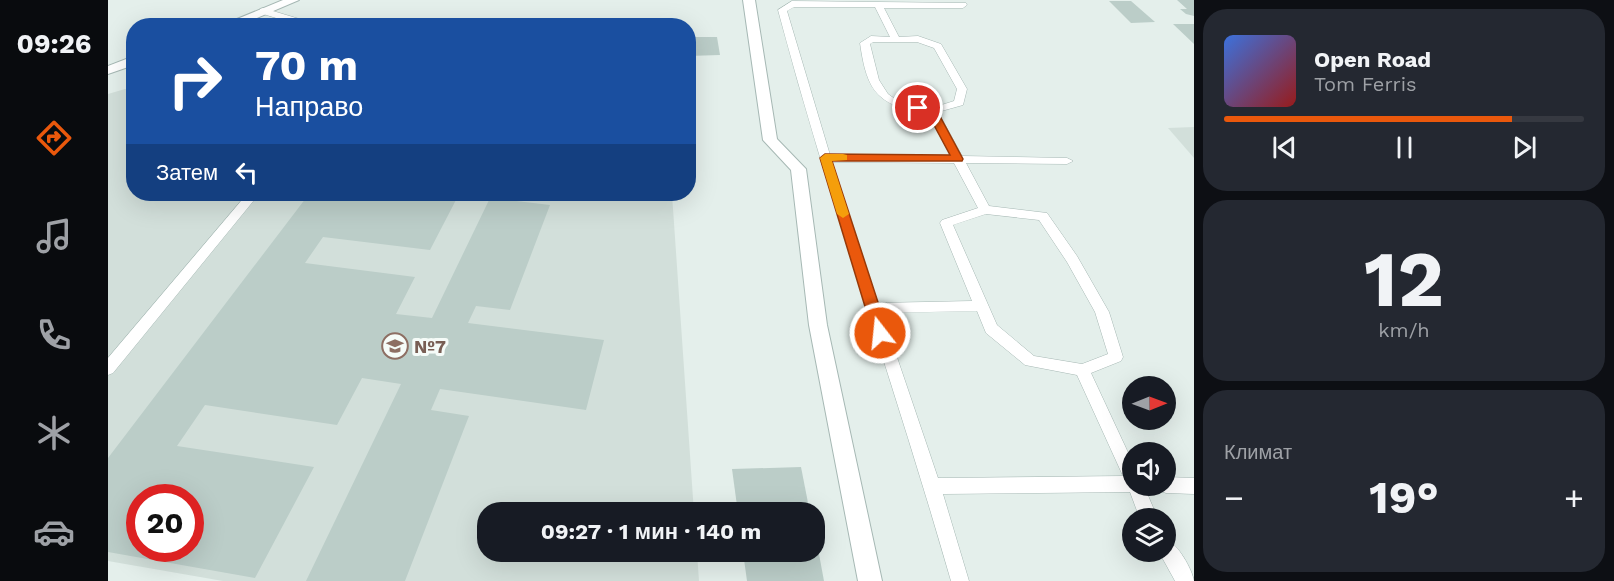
<!DOCTYPE html>
<html lang="ru">
<meta charset="utf-8">
<style>
:root{--surface:#171b24;--page:#242831;--text:#f1f3f6;--muted:#9ea1a6;--line:#363941;--accent:#ea580c}
body{margin:0;font-family:"Work Sans",sans-serif;background:var(--page);color:var(--text);height:100vh;display:flex;flex-direction:column;font-size:22px;white-space:nowrap}
*{box-sizing:border-box;margin:0}
p{font-size:20px;color:var(--muted)}
.icon{flex:none;width:33px;height:33px;fill:none;stroke:currentColor;stroke-width:2;stroke-linecap:round;stroke-linejoin:round}
.map{position:relative;flex:1;overflow:hidden}
.panel{display:flex;flex-direction:column;gap:9px;padding:9px;background:#0d0f14;width:420px}
.panel>*{flex:none}
.guide{position:absolute;left:18px;top:18px;width:570px;height:183px;border-radius:24px;box-shadow:0 6px 24px #0002;background:#1a4fa0;color:#fff;overflow:hidden}
.needle{width:39px;rotate:89deg}
.tools{position:absolute;left:1014px;top:376px;display:grid;gap:12px}
.tools a{display:grid;place-items:center;width:54px;height:54px;border-radius:50%;background:var(--surface);box-shadow:0 6px 24px #0002;font-size:30px}
.speed{position:absolute;left:18px;top:484px;display:flex;gap:12px;font-size:30px;font-weight:700;text-align:center}
.speed>*{display:grid;place-content:center;width:78px;height:78px;border-radius:50%;background:var(--surface);box-shadow:0 6px 24px #0002;line-height:1}
.speed .limit{border:9px solid #d22;background:#fff;color:#111}
.pin{position:absolute;display:grid;place-items:center;width:51px;height:51px;color:#fff;margin:-26px;border:3px solid #fff;border-radius:50%;box-shadow:0 2px 6px #0007}
.me{position:absolute;width:66px;margin:-33px;rotate:344deg;stroke-linejoin:round;filter:drop-shadow(0 0 4px #0008)}
.turn{display:flex;align-items:center;gap:21px;height:126px;padding:0 30px;font-size:27px}
.turn .icon{width:78px;height:78px;stroke-width:2.5}
.turn b{display:block;font-size:42px;line-height:51px}
.then{display:flex;align-items:center;height:57px;padding:0 30px;background:#0003;gap:12px;font-size:22px}
.big{font-size:45px;font-weight:700;line-height:1.1}
.panel .widget{flex:1;display:flex;flex-direction:column;justify-content:center;gap:9px;min-width:0;padding:0 21px;border-radius:24px;background:var(--page)}
.panel .dial{align-items:center;gap:0}
.dial b{font-size:78px;line-height:1}
.song{display:flex;align-items:center;gap:18px}
.cover{width:72px;height:72px;border-radius:9px;background:linear-gradient(135deg,hsl(220 70% 55%),hsl(0 70% 35%))}
.played{height:6px;border-radius:3px;background:linear-gradient(90deg,var(--accent) 80%,var(--line) 80%)}
.keys{display:flex;justify-content:space-around;direction:ltr}
.heat{display:flex;justify-content:space-between;align-items:center;font-size:33px;direction:ltr}
.trip{position:absolute;left:369px;top:502px;width:348px;height:60px;border-radius:24px;background:var(--surface);box-shadow:0 6px 24px #0002;font-weight:700;line-height:60px;text-align:center}
main{display:flex;flex:1;min-height:0}
.tabs{display:flex;flex-direction:column;width:108px;justify-content:space-around;align-items:center;background:#090b0e;color:var(--muted)}
.tabs .icon{width:42px;height:42px}
.tabs .active{color:var(--accent)}
.tabs b{font-size:27px;color:var(--text)}
.map>svg:first-child{display:block}
.built{fill:#d2dfda;fill-rule:evenodd}
.building{fill:#bbcdc8;fill-rule:evenodd}
.lines{fill:none;stroke-linecap:round;stroke-linejoin:round}
.lane-casing{stroke:#a6b8b4;stroke-width:1}
.street-casing{stroke:#a6b8b4;stroke-width:2}
.lane{fill:#fff;fill-rule:evenodd}
.street{fill:#fff;fill-rule:evenodd}
.route{fill:#ea580c;stroke:#983908;stroke-width:1.5}
.slow{fill:#f59e0b}
.labels{text-anchor:middle;dominant-baseline:central;stroke-width:6;stroke-linejoin:round;paint-order:stroke}
.education-label{font-size:18px;font-weight:bold;fill:#785e54;stroke:#f5fbf8;text-anchor:start}
</style>
<main>
<nav class="tabs">
<b>09:26</b>
<svg class="icon active" aria-label="directions" viewBox="0 0 24 24"><path d="M12 3l9 9-9 9-9-9zM9 14v-3h6M13 9l2 2-2 2"/></svg>
<svg class="icon" aria-label="music" viewBox="0 0 24 24"><path d="M9 18V5l10-2v13"/><circle cx="6" cy="18" r="3"/><circle cx="16" cy="16" r="3"/></svg>
<svg class="icon" aria-label="phone" viewBox="0 0 24 24"><path d="M5 4h4l2 5-3 2q2 4 5 5l2-3 5 2v4C11 20 4 13 5 4z"/></svg>
<svg class="icon" aria-label="climate" viewBox="0 0 24 24"><path d="M12 3v18M4 7l16 10M4 17L20 7"/></svg>
<svg class="icon" aria-label="car" viewBox="0 0 24 24"><path d="M5 17H2v-5l4-1 3-4h7l3 4 3 1v5h-3M9 17h6M6 11h13"/><circle cx="7" cy="17" r="2"/><circle cx="17" cy="17" r="2"/></svg>
</nav>
<div class="map">
<svg width="1086" height="581" viewBox="0 0 1086 581">
<rect width="100%" height="100%" fill="#e4efeb"/>
<!-- built -->
<g class="built">
<path d="M17,89L25,90L26,194H564L586,513H380V552H589L591,581H115L0,561V94ZM32,498H82V549H32Z"/>
<polygon points="1086,127 1086,158 1060,128"/>
</g>
<!-- building -->
<g class="building">
<polygon points="1069,0 1086,0 1086,16 1078,14 1072,9 1079,9"/>
<polygon points="1001,1 1023,1 1047,22 1023,23"/>
<polygon points="1065,24 1086,24 1086,44"/>
<polygon points="580,37 609,37 612,55 580,56"/>
<path d="M201,194H306L349,198L322,250L215,237L197,263L307,277L288,314L324,318L382,198L442,205L402,310L368,306L360,323L496,340L478,410L332,389L323,410L361,416L297,581H198L293,384L254,378L229,425L97,405L69,446L206,467L147,578L0,552V458ZM32,498H82V549H32Z"/>
<polygon points="693,467 702,513 630,513 624,469"/>
<polygon points="708,538 716,581 639,581 635,552 706,552"/>
</g>
<g class="lines">
<!-- lane casing -->
<g class="lane-casing">
<g id="lane">
<path d="M684,1L858,3L859,5L855,8H776L791,37L810,36L833,44L859,89L855,105L830,112L854,156L959,158L965,161L959,164L858,163L881,206L939,213L969,256L1001,312L1015,357L1013,361L983,373L1024,461V486H1036L1050,519H1032L1022,492L835,494L861,581H843C788,389 721,202 670,10ZM686,7H767L782,37L763,36L752,43C759,94 771,106 820,113L843,156L722,155L679,11ZM765,42H809L826,48L849,89L846,101L824,108L787,99L780,94L771,80L762,44ZM724,162L846,163L870,208L834,220L832,223L864,301L770,303ZM878,214L931,220L959,262L987,312L1000,354L974,364L926,356L889,325L845,225ZM869,311L878,333L917,365L969,375L1015,476L830,478L774,313Z"/>
<polygon points="155,8 208,24 209,26 194,26 152,13 152,9"/>
<polygon points="139,194 151,194 5,373 0,375 0,358"/>
<polygon points="1058,477 1086,478 1086,494 1058,493 1052,491 1050,486 1058,486"/>
<path d="M1058,539C1070,544 1084,569 1086,581H1067L1051,552H1058Z"/>
</g>
</g>
<!-- street casing -->
<g class="street-casing">
<g id="street">
<polygon points="175,0 191,0 130,26 112,26"/>
<polygon points="635,0 647,0 669,139 698,169 719,325 774,581 750,581 701,325 683,170 655,140"/>
<polygon points="26,56 26,65 0,74 0,66"/>
</g>
</g>
<!-- lane -->
<use href="#lane" class="lane"/>
<!-- street -->
<use href="#street" class="street"/>
</g>
<!-- route -->
<polygon class="route" points="810,105 828,109 855,159 854,161 724,161 780,333 777,337 767,337 765,333 712,158 717,154 842,155 820,114 805,108"/>
<!-- slow -->
<polygon class="slow" points="735,154 739,155 739,160 724,161 741,214 735,218 729,214 712,158 717,154"/>
<!-- icons -->
<defs>
<g id="school-ring" transform="scale(1.35)"><circle r="9.5" fill="#f5fbf8" stroke="#8d6e63" stroke-width="1.5"/><path d="M0-5L7-2L0 1L-7-2ZM-4 1L0 2.5L4 1V4Q0 6-4 4Z" fill="#8d6e63"/></g>
</defs>
<g fill-rule="evenodd">
<use href="#school-ring" x="287" y="346"/>
</g>
<g class="labels">
<!-- education labels -->
<g class="education-label">
<text x="306" y="346">№7</text>
</g>
</g>
</svg>
<div class="tools">
<a><svg class="needle" viewBox="-14 -14 28 28"><path d="M0-13l5 13h-10z" fill="#e53935"/><path d="M0 13l5-13h-10z" fill="#9ea1a6"/></svg></a>
<a><svg class="icon" aria-label="sound" viewBox="0 0 24 24"><path d="M4 9h4l5-4v14l-5-4H4zM17 9q2 3 0 6"/></svg></a>
<a><svg class="icon" aria-label="layers" viewBox="0 0 24 24"><path d="M12 4l9 5-9 5-9-5zM3 14l9 5 9-5"/></svg></a>
</div>
<div class="speed"><div class="limit">20</div></div>
<div class="pin" style="left:810px;top:108px;background:#d93025"><svg class="icon" aria-label="arrive" viewBox="0 0 24 24"><path d="M6 21V4h12l-3 4 3 4H6"/></svg></div>
<svg class="me" style="left:772px;top:333px" viewBox="-20 -20 40 40"><circle r="17" fill="#ea580c" stroke="#fff" stroke-width="3"/><path d="M0-11L8 9 0 5-8 9z" fill="#fff"/></svg>
<div class="trip">09:27 · 1 мин · 140 m</div>
<div class="guide">
<div class="turn"><svg class="icon" aria-label="right" viewBox="0 0 24 24"><path d="M7 20v-9h11M14 6l5 5-5 5"/></svg><div><b>70 m</b>Направо</div></div>
<div class="then">Затем<svg class="icon" aria-label="left" viewBox="0 0 24 24"><path d="M17 20v-9H6M10 6l-5 5 5 5"/></svg></div>
</div>
</div>
<section class="panel">
<div class="widget">
<div class="song"><i class="cover"></i><div><b>Open Road</b><p>Tom Ferris</p></div></div>
<div class="played"></div>
<div class="keys"><svg class="icon" aria-label="previous" viewBox="0 0 24 24"><path d="M18 5L8 12l10 7zM5 5v14"/></svg><svg class="icon" aria-label="pause" viewBox="0 0 24 24"><path d="M8 5v14M16 5v14"/></svg><svg class="icon" aria-label="next" viewBox="0 0 24 24"><path d="M6 5l10 7-10 7zM19 5v14"/></svg></div>
</div>
<div class="widget dial"><b>12</b><p>km/h</p></div>
<div class="widget"><p>Климат</p>
<div class="heat"><a>−</a><b class="big">19°</b><a>+</a></div>
</div>
</section>
</main>
